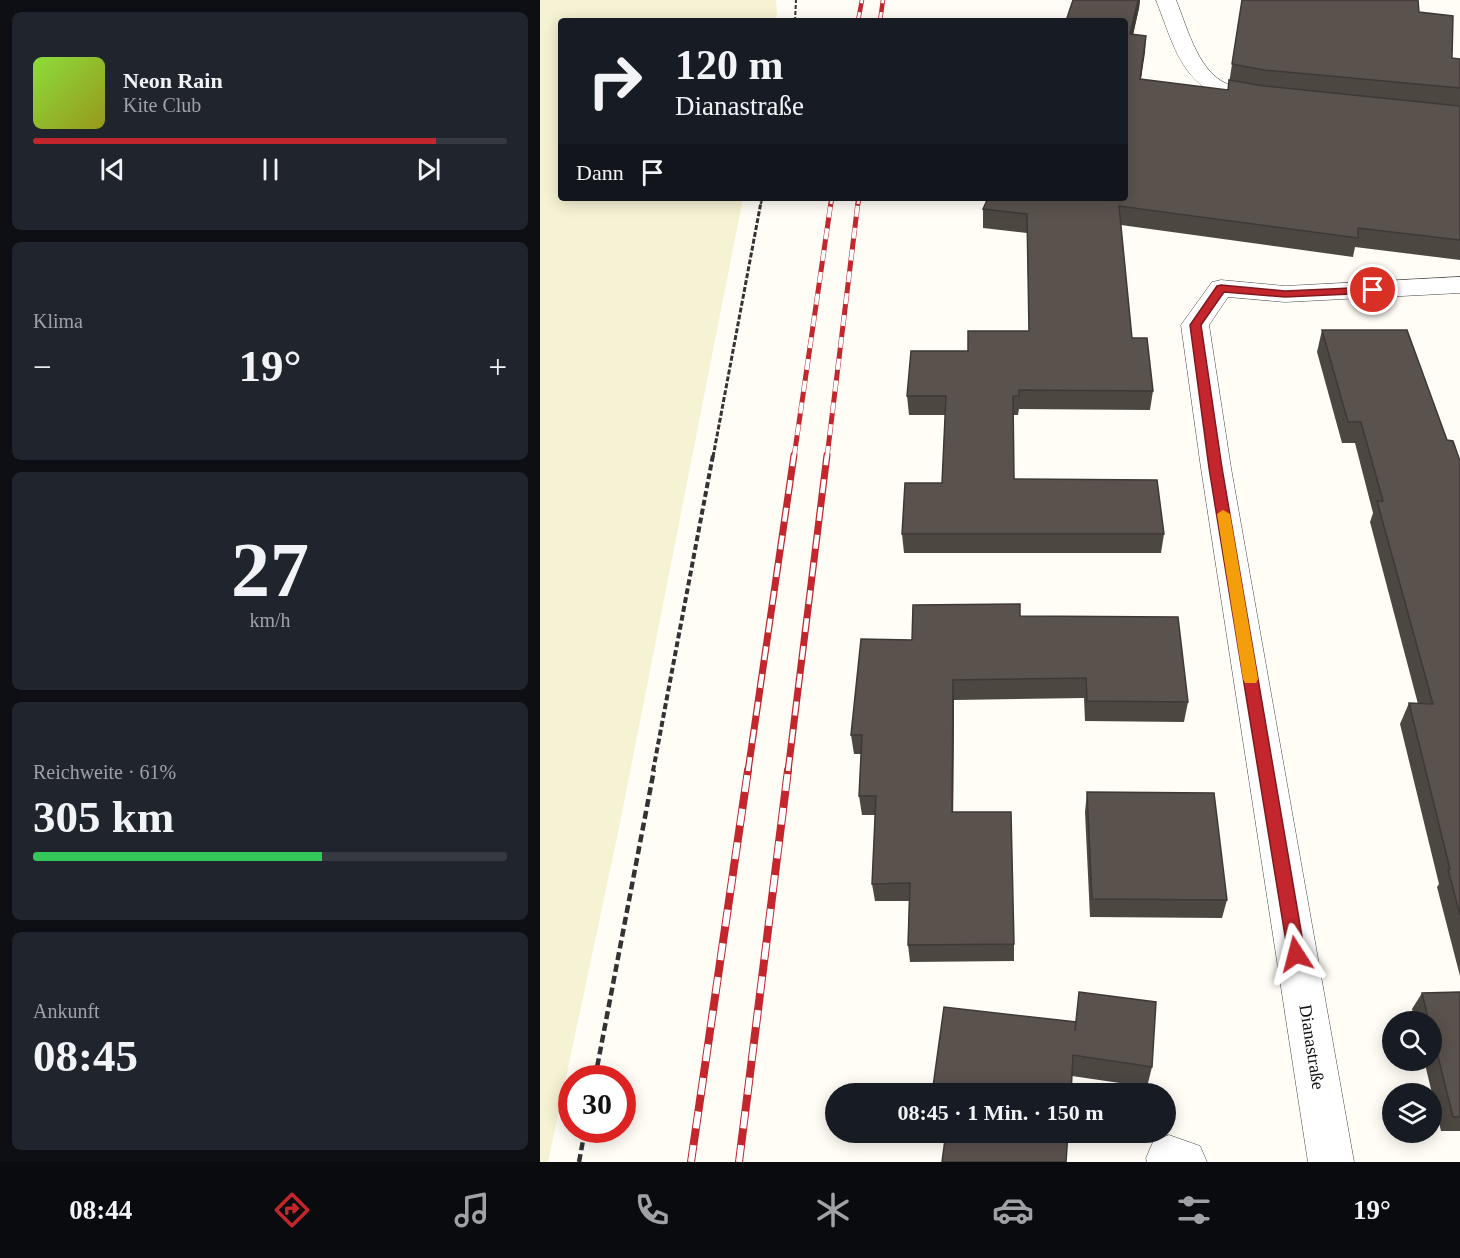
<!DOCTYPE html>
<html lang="de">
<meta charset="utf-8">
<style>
:root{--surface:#171b24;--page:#20242c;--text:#f1f3f6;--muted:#9ea1a6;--line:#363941;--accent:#c4262e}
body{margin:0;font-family:Georgia,serif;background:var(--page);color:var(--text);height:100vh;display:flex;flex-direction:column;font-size:22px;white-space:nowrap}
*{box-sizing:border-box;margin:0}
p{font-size:20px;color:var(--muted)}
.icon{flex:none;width:33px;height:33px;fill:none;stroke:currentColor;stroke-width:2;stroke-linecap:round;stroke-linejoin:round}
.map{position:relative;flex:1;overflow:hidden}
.details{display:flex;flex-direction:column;gap:12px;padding:12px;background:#0d0f14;width:540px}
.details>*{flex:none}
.top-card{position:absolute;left:18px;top:18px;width:570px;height:183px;border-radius:6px;box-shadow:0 3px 15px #0003;background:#171b24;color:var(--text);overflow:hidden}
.fabs{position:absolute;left:842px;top:1011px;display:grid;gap:12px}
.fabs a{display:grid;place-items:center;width:60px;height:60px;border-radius:50%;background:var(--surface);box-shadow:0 3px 15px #0003;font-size:30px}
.speed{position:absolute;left:18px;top:1065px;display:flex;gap:12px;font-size:30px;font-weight:700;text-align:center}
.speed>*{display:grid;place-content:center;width:78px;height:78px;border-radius:50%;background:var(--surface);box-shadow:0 3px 15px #0003;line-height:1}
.speed .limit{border:9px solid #d22;background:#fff;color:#111}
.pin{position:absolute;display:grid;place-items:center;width:51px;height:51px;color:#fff;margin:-26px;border:3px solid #fff;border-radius:50%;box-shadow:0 2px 6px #0007}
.me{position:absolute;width:66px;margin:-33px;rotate:351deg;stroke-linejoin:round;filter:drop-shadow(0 0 4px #0008)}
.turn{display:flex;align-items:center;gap:21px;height:126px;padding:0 18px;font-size:27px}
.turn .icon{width:78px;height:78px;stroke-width:2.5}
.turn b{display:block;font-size:42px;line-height:51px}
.then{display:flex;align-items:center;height:57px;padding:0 18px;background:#0003;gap:12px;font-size:22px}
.big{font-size:45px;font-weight:700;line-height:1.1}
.details .tile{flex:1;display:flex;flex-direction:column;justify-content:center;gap:9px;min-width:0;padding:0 21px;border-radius:9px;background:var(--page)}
.details .dial{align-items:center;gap:0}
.dial b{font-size:78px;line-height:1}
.song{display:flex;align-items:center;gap:18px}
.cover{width:72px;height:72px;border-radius:9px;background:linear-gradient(135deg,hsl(90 70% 55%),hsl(60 70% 35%))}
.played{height:6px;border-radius:3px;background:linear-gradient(90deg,var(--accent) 85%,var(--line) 85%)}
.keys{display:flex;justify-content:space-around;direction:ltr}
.heat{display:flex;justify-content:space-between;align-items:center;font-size:33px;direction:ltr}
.charge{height:9px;border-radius:4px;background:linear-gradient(90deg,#34c759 61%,var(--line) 0)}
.trip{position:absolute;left:285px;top:1083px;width:351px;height:60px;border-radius:30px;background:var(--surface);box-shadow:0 3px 15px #0003;font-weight:700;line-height:60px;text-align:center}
.tabs{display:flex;height:96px;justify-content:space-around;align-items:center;background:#090b0e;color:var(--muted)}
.tabs .icon{width:42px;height:42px}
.tabs .selected{color:var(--accent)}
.tabs b{font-size:27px;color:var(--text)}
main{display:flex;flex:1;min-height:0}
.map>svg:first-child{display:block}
.farmland{fill:#f6f3d4}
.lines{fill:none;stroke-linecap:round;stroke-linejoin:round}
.minor-casing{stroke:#444;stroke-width:1}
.path-far3{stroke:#333;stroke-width:2;stroke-dasharray:4 2;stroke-linecap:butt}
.path-far2{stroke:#333;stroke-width:3;stroke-dasharray:5 2;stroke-linecap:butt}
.path-far1{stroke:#333;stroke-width:4;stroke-dasharray:6 3;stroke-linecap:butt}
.path{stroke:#333;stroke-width:4.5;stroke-dasharray:8 4;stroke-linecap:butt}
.minor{fill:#fff;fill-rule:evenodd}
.rail-far3-casing{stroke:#c4262e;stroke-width:4.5}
.rail-far2-casing{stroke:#c4262e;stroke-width:5}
.rail-far1-casing{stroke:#c4262e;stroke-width:7}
.rail-casing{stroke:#c4262e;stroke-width:8}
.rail-far3{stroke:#fff;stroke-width:3;stroke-dasharray:9;stroke-linecap:butt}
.rail-far2{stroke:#fff;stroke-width:4;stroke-dasharray:11;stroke-linecap:butt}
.rail-far1{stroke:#fff;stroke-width:4.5;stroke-dasharray:14;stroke-linecap:butt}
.rail{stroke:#fff;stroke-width:6;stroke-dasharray:17;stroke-linecap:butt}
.wall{fill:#4d4742}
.shaded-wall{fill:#3f3936}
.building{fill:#5a524d;stroke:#3f3936;stroke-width:1.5}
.route{fill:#c4262e;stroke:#7f191e;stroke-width:1.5}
.slow{fill:#f59e0b}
.labels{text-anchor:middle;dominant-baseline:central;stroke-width:6;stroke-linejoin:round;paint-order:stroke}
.street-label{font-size:18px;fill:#111;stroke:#fff}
</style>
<main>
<section class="details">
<div class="tile">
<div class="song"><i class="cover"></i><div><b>Neon Rain</b><p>Kite Club</p></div></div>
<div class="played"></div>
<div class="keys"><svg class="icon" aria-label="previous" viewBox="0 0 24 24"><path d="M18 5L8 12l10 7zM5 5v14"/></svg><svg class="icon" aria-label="pause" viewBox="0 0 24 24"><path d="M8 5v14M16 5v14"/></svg><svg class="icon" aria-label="next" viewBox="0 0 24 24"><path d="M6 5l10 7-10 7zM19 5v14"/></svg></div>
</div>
<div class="tile"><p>Klima</p>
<div class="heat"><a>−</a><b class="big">19°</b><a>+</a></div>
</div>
<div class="tile dial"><b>27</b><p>km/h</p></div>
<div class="tile"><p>Reichweite · 61%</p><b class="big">305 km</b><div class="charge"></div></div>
<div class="tile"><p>Ankunft</p><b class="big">08:45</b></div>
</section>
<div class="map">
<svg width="920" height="1162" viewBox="0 0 920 1162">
<rect width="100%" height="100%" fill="#fffdf5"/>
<!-- farmland -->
<polygon class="farmland" points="0,0 236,0 237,12 236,21 21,21 21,198 203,198 79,828 8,1162 0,1162"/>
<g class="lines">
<!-- minor casing -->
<g class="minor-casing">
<g id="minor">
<path d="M616,0H636C648,29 659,77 693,86C707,90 721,89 735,92L738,97L735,102C724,104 713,102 702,101C643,93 635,48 616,0Z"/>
<polygon points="920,277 920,293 745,302 688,297 669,325 691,468 814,1162 768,1162 661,468 641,325 672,282 681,280 745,286"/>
<polygon points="629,1135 660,1146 667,1162 607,1162 606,1158 613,1142"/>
</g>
</g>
<!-- path-far3 -->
<g class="path-far3">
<polyline points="255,21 256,0"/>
<polyline points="221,204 222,198"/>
</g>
<!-- path-far2 -->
<polyline class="path-far2" points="173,457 221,202"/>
<!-- path-far1 -->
<polyline class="path-far1" points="113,771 173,455"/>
<!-- path -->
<g class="path">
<polyline points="55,1078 114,770"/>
<polyline points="39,1162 45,1130"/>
</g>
<!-- minor -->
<use href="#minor" class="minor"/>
<!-- rail-far3 casing -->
<g class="rail-far3-casing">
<g id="rail-far3">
<polyline points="318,21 322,0"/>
<polyline points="340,21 343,0"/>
<polyline points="291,204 292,198"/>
<polyline points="318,204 319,198"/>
</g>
</g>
<!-- rail-far2 casing -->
<g class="rail-far2-casing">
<g id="rail-far2">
<polyline points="254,457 291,202"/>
<polyline points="287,457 318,202"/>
</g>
</g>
<!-- rail-far1 casing -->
<g class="rail-far1-casing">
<g id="rail-far1">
<polyline points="208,771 254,455"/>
<polyline points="248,771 287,455"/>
</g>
</g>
<!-- rail casing -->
<g class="rail-casing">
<g id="rail">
<polyline points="151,1162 208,770"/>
<polyline points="199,1162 248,770"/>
</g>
</g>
<!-- rail-far3 -->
<use href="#rail-far3" class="rail-far3"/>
<!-- rail-far2 -->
<use href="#rail-far2" class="rail-far2"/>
<!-- rail-far1 -->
<use href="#rail-far1" class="rail-far1"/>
<!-- rail -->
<use href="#rail" class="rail"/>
</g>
<!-- wall -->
<g class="wall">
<polygon points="533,0 600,0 599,8 593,35 606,36 601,79 688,90 702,0 879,12 912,58 920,59 920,260 815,247 813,257 581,225 592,338 613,391 610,410 479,409 478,415 473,415 474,479 624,534 621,553 364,553 362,534 402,483 405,415 369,415 367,396 428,351 489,331 487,233 443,228 443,209 585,198 585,21"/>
<polygon points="782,330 907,440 920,461 920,976 897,887 899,884 860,724 869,703 878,704 830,522 833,513 815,443 802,443 777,352"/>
<polygon points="480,616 648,702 644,722 545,721 544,698 414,700 413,812 474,944 474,961 370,962 368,945 369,901 335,901 332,884 335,815 322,815 319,796 321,754 314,754 311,735 372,640"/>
<polygon points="547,792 687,900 682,918 550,917 545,812"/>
<polygon points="920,992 920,1131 901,1131 884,1060 891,1060 891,1022 875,1022 872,1009 882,993"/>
<polygon points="404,1007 612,1067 607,1087 532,1076"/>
<polygon points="390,1132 528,1132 405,1140 391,1138"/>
</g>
<!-- shaded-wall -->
<g class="shaded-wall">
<polygon points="598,0 600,0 599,8 589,52 590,34"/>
<polygon points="606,36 605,53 598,97 600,79"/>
<polygon points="413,680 414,700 413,831 412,812"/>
</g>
<!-- building -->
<g class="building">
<polygon points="533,0 598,0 590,34 606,36 600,79 688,90 689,80 724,86 920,106 920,240 818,228 818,238 579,206 592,338 607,338 613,391 479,390 479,396 473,396 474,479 617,480 624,534 362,534 365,483 402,483 406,396 367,396 371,351 428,351 428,331 489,331 487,214 443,209 448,198 585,198 585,21 526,21"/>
<polygon points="702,0 878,0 879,12 913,16 912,58 920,59 920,88 724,70 692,64"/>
<polygon points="782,330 867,330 907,440 913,441 920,461 920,915 908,869 910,869 869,703 893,704 837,501 843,501 821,422 808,422"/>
<polygon points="480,604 480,616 638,617 648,702 547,701 546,678 413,680 412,812 471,812 474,944 368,945 370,883 332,884 336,796 319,796 322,735 311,735 321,639 372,640 373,605"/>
<polygon points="547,792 674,793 687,900 552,899"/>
<polygon points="539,992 616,1002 612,1067 533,1055 531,1094 392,1094 404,1007 536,1022 535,1031"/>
<polygon points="920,992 920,1117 913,1117 891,1028 891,1022 889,1022 882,993"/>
<polygon points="406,1132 528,1132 526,1162 402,1162"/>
</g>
<!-- route -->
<polygon class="route" points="681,285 745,291 833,287 838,290 833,293 745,297 684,292 661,325 682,468 765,954 762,960 756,962 750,960 748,954 669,468 650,325 677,286"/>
<!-- slow -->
<polygon class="slow" points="683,510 690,514 718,679 716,683 705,683 703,679 677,514"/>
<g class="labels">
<!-- street labels -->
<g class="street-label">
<text transform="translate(772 1047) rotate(81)">Dianastraße</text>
</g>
</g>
</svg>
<div class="fabs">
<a><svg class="icon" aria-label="search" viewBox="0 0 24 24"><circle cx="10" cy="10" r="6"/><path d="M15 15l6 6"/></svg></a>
<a><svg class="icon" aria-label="layers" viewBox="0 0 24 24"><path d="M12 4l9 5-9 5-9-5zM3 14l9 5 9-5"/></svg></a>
</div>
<div class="speed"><div class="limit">30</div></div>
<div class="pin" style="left:833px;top:290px;background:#d93025"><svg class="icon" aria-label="arrive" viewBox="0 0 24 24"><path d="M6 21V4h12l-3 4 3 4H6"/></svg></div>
<svg class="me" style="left:756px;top:954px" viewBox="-20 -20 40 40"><path d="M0-17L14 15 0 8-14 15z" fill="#c4262e" stroke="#fff" stroke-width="4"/></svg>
<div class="trip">08:45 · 1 Min. · 150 m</div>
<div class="top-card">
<div class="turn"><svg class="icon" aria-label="right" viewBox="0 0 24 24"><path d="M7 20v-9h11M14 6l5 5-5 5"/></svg><div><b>120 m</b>Dianastraße</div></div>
<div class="then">Dann<svg class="icon" aria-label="arrive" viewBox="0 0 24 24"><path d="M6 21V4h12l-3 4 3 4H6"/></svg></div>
</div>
</div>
</main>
<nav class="tabs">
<b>08:44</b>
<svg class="icon selected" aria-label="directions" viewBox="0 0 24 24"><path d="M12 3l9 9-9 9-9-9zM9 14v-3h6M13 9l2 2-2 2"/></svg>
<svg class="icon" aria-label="music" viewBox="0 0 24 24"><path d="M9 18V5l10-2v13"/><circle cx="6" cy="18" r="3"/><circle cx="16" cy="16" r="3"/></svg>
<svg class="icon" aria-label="phone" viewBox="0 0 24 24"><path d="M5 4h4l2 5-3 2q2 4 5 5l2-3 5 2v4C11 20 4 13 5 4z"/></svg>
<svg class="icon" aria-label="climate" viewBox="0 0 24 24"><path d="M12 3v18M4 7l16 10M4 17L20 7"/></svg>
<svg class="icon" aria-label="car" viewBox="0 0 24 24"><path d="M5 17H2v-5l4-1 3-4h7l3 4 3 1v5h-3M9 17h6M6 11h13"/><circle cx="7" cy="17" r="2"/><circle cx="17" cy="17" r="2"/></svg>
<svg class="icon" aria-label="filters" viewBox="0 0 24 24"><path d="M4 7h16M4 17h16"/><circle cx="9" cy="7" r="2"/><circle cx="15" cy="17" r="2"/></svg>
<b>19°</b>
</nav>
